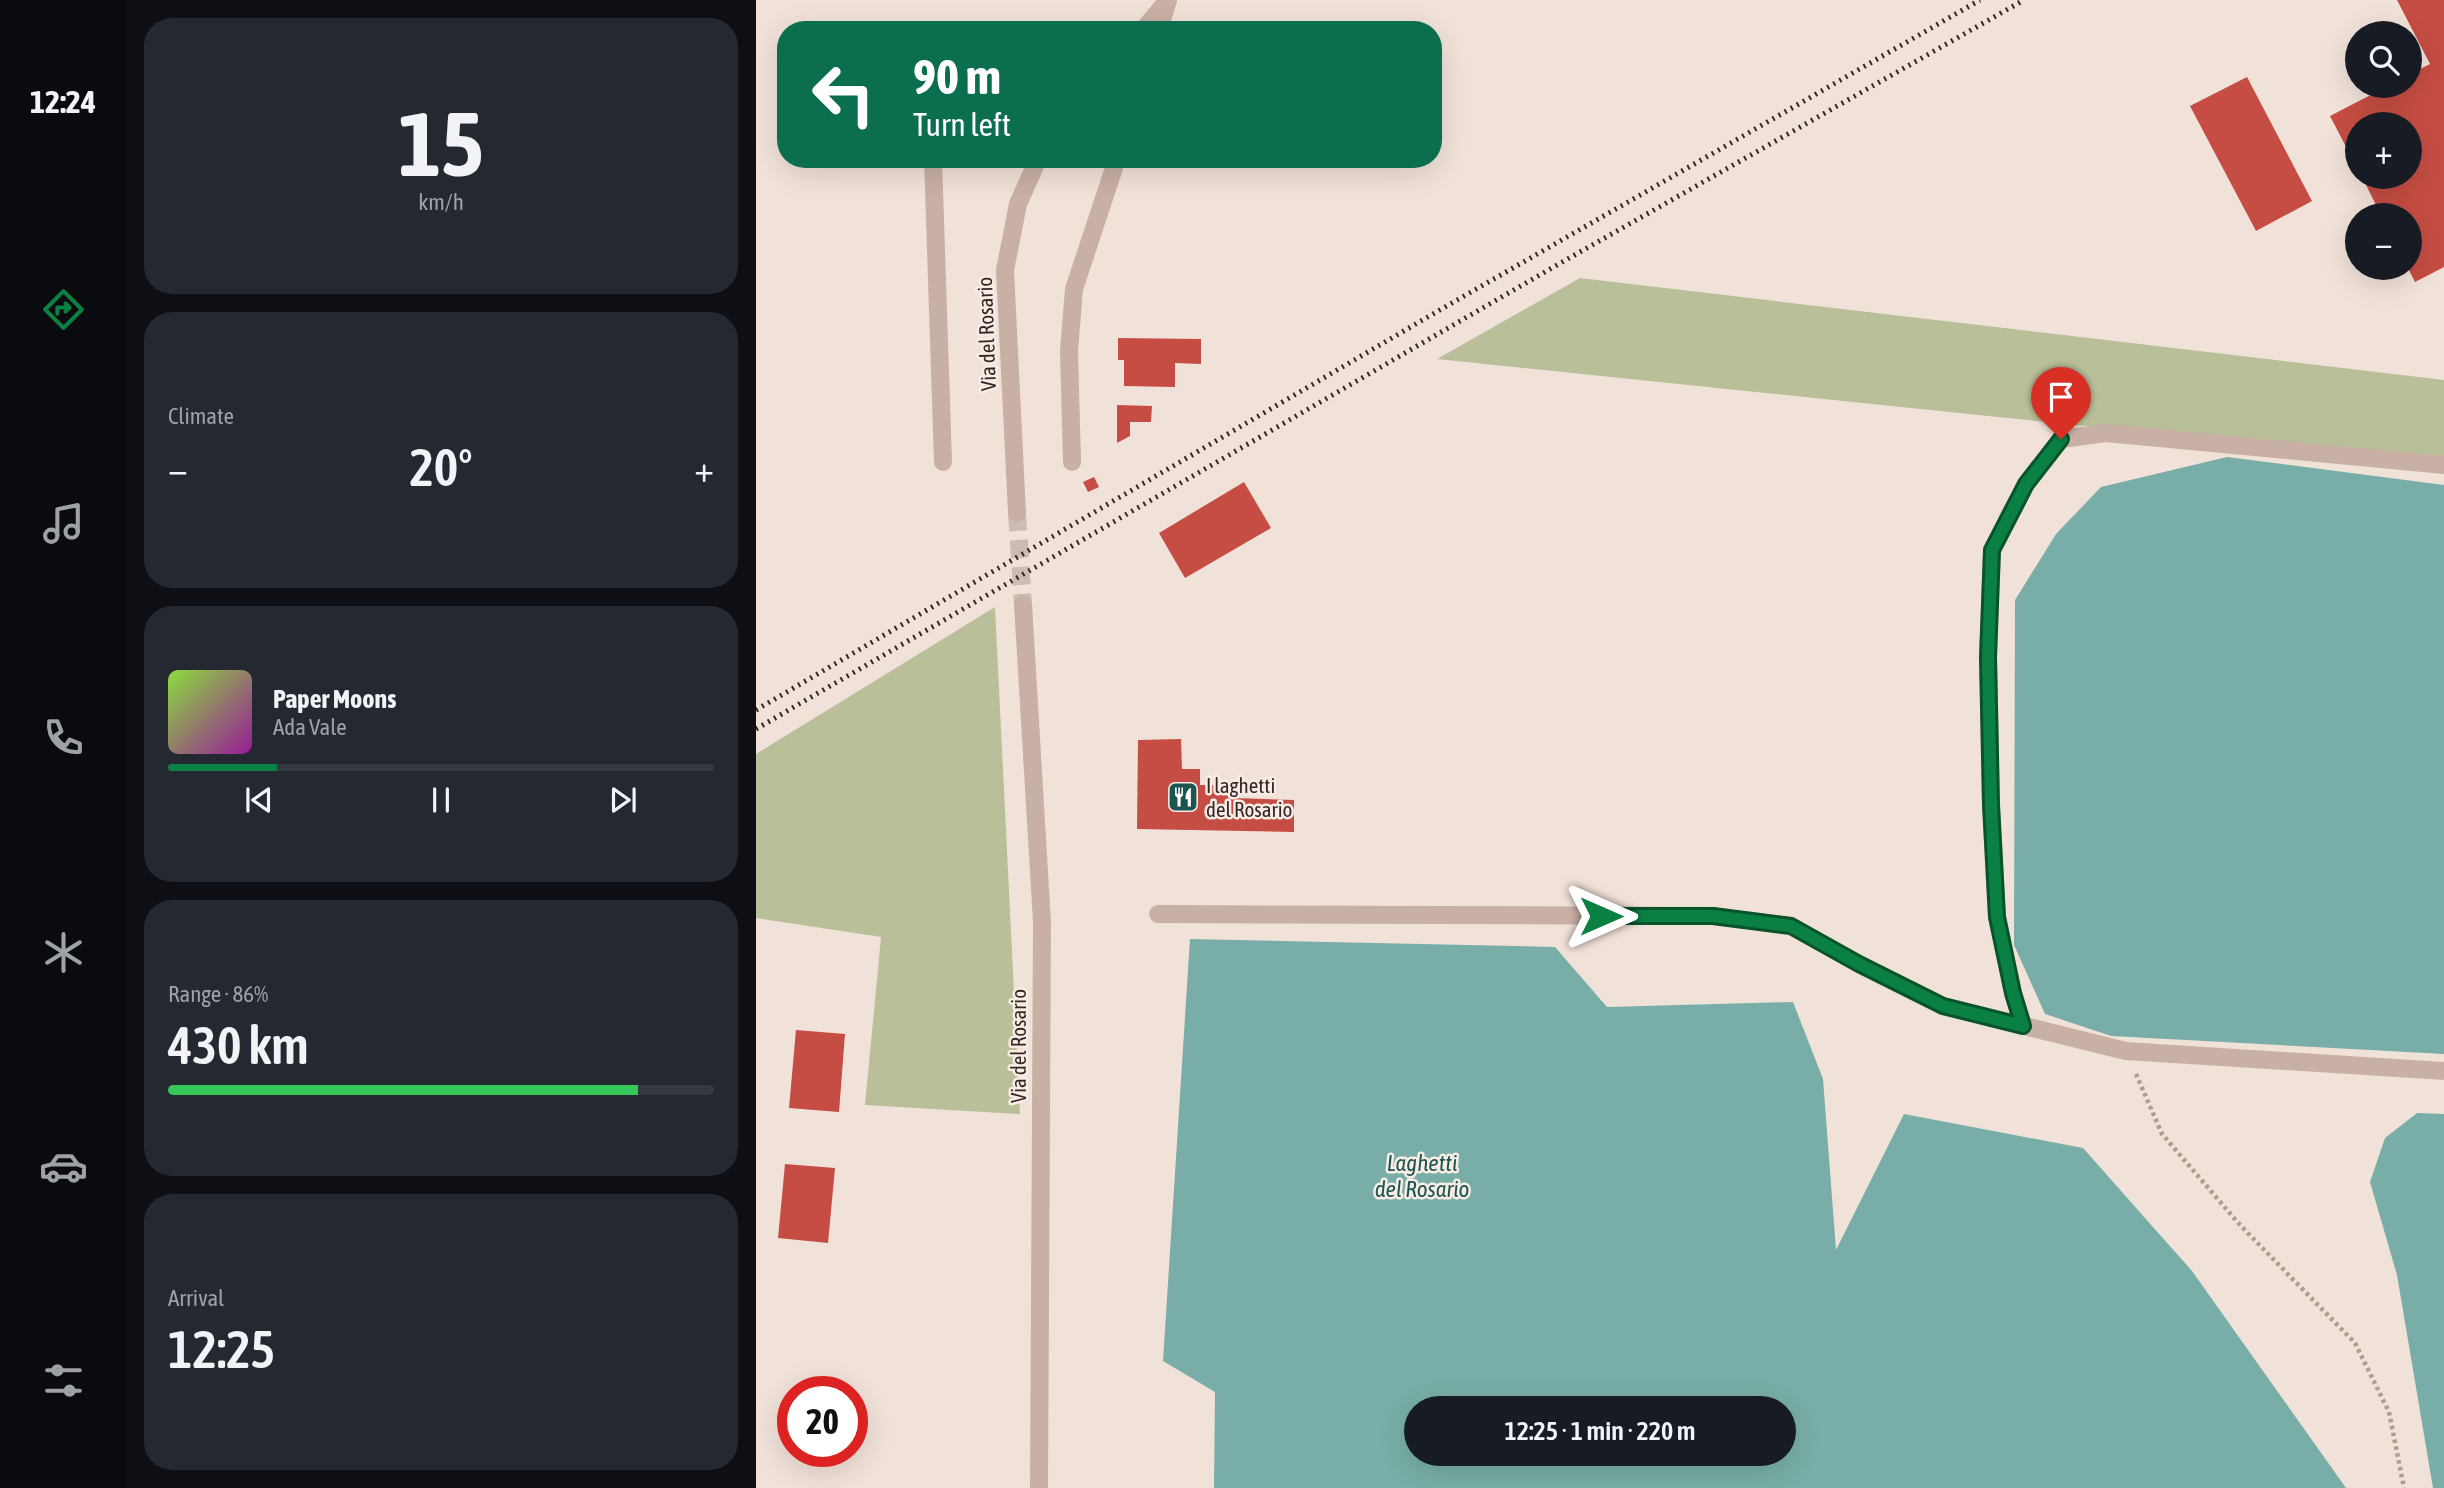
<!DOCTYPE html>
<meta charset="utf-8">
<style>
:root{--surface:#171b24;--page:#242831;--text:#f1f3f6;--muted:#9ea1a6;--line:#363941;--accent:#0b8043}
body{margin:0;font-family:"Asap Condensed",sans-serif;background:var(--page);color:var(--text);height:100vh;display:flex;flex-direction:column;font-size:26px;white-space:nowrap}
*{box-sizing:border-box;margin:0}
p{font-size:23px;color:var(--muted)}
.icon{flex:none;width:38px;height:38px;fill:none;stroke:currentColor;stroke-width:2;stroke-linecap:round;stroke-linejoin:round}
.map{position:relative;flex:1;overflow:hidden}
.sheet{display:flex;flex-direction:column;gap:18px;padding:18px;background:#0d0f14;width:630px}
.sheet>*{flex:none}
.top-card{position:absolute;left:21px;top:21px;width:665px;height:147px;border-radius:28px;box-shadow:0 7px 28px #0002;background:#0b6e4f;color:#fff;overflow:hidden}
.fabs{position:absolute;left:1589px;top:21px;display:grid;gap:14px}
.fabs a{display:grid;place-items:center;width:77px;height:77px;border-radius:50%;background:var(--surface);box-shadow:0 7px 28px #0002;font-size:35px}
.speed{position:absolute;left:21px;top:1376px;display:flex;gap:14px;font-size:35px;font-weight:700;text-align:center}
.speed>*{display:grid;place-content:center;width:91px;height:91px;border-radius:50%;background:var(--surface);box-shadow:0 7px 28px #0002;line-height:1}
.speed .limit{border:10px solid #d22;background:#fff;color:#111}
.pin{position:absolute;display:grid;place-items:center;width:60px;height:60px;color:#fff;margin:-72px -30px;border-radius:50% 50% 50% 0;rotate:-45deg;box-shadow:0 0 7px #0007}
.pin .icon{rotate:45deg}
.me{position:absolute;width:77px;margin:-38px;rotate:90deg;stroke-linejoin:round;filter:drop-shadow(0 0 5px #0008)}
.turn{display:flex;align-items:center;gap:24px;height:147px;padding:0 21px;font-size:32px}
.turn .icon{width:91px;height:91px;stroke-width:2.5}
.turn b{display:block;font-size:49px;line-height:60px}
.big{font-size:52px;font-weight:600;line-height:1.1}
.sheet .card{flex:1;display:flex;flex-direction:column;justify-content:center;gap:10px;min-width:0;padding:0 24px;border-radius:28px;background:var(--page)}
.sheet .dial{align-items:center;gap:0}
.dial b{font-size:91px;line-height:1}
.song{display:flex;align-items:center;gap:21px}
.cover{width:84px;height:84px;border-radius:10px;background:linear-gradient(135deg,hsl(90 70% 55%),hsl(300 70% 35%))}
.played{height:7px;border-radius:4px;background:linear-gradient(90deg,var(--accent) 20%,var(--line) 20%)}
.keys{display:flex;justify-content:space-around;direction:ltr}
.heat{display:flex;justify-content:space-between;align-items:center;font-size:38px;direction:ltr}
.charge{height:10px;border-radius:5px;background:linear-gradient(90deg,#34c759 86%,var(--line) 0)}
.trip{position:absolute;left:648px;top:1396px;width:392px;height:70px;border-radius:35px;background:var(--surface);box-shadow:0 7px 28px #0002;font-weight:600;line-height:70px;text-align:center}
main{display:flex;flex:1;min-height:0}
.tabs{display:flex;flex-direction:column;width:126px;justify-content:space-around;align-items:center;background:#090b0e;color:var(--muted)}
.tabs .icon{width:49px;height:49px}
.tabs .selected{color:var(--accent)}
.tabs b{font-size:32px;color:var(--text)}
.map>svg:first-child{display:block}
.green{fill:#b9c099}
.water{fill:#78aea7;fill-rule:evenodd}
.building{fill:#c54d43}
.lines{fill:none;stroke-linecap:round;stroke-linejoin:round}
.minor-tunnel{stroke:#cbbdb5;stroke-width:18;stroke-dasharray:18 9;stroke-linecap:butt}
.path{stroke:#b4998f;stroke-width:4.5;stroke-dasharray:3.5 3.5;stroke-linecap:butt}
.service{stroke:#c9b0a5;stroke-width:18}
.minor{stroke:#c9b0a5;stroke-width:18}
.rail{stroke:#342826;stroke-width:5;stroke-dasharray:2 5;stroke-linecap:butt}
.route-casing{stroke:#07532c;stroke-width:18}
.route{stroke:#0b8043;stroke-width:12}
.labels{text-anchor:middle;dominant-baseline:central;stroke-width:5;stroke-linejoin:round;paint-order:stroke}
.street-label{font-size:21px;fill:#342826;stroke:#f9ece5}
.poi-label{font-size:21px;fill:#342826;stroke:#f9ece5;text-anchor:start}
.water-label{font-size:23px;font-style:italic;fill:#1c5550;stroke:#f9ece5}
</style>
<main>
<nav class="tabs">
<b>12:24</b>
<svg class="icon selected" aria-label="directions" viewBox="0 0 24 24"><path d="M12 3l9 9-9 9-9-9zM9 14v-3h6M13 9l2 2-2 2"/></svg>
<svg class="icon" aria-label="music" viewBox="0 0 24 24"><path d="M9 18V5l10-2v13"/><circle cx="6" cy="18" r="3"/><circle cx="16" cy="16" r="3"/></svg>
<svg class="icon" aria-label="phone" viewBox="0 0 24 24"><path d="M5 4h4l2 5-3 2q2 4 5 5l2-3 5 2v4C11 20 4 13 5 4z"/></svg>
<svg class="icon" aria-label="climate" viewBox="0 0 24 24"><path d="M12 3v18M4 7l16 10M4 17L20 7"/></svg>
<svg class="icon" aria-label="car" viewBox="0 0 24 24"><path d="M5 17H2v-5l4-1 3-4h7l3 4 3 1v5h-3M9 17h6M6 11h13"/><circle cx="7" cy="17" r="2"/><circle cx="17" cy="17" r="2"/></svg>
<svg class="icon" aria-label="filters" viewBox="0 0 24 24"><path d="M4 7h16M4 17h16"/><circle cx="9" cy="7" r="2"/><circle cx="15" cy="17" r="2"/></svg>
</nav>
<section class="sheet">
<div class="card dial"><b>15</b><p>km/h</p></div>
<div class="card"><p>Climate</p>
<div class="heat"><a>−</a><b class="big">20°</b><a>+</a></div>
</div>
<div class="card">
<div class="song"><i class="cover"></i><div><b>Paper Moons</b><p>Ada Vale</p></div></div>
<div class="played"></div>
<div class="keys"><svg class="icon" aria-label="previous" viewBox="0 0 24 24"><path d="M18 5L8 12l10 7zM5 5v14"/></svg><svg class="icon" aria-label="pause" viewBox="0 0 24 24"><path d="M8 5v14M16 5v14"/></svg><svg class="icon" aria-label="next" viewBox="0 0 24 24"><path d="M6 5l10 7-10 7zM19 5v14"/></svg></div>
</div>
<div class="card"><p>Range · 86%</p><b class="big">430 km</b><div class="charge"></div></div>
<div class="card"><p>Arrival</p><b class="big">12:25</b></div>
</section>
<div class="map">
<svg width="1688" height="1488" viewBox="0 0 1688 1488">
<rect width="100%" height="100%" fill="#f1e2d9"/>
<!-- green -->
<g class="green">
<polygon points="824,278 1688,380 1688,463 681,359"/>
<polygon points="239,607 264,1114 109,1105 125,937 0,918 0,754"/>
</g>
<!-- water -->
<g class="water">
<polygon points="1471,457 1688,485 1688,1054 1355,1036 1289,1014 1258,945 1259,600 1300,534 1345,487"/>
<path d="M434,939L799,947L851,1007L1037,1002L1067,1079L1080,1250L1148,1114L1327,1148L1436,1271L1590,1488H458L459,1392L407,1361ZM660,1409H1027V1454H660Z"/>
<polygon points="1661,1113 1688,1114 1688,1488 1677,1488 1641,1275 1614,1182 1629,1138"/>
</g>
<!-- building -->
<g class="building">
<polygon points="1641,0 1688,0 1688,267 1659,282 1652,268 1654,215 1625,215 1606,177 1654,177 1654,124 1601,124 1601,168 1574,116 1632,86 1654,86 1654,74 1674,64"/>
<polygon points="1491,77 1556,201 1500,231 1434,106"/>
<polygon points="362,338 445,339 445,364 419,363 419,387 368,386 368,360 362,360"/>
<polygon points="361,405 396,406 395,422 374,422 374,436 361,443"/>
<polygon points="338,477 343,487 332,492 327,482"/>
<polygon points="488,482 515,528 429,578 403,533"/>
<polygon points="425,739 426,769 444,769 444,785 478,785 479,798 538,800 538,832 381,829 382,740"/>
<polygon points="40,1030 89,1034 83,1112 33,1108"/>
<polygon points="29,1164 79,1168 72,1243 22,1238"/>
</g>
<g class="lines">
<!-- minor-tunnel -->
<polyline class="minor-tunnel" points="261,513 267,604"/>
<!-- path -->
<polyline class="path" points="1380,1074 1406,1134 1484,1225 1599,1343 1633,1412 1648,1488"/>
<!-- service -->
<g class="service">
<polyline points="403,30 412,0"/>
<polyline points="177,159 187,462"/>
<polyline points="316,462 313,351 318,289 361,159"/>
<polyline points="402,914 957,916 1035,926 1103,964 1187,1006 1370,1051 1688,1071"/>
<polyline points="1267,1025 1257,993 1241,917 1235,805 1232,657 1236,550 1270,484 1305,439 1350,433 1688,465"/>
</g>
<!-- minor -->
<g class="minor">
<polyline points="387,30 412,0"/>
<polyline points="261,513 249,270 262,204 282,159"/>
<polyline points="267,604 286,922 283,1488"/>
</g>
<!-- rail -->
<g class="rail">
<polyline points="0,710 682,311 1224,0"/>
<polyline points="0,729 794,269 1268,0"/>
</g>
</g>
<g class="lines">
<!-- route casing -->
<g class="route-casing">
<polyline id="route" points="845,916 957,916 1035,926 1103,964 1187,1006 1267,1026 1257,993 1241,917 1235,805 1232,657 1236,550 1270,484 1305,439"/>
</g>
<!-- route -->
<use href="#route" class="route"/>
</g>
<!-- icons -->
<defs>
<g id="restaurant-square" transform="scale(1.575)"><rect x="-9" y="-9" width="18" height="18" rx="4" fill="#1c5550" stroke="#f9ece5"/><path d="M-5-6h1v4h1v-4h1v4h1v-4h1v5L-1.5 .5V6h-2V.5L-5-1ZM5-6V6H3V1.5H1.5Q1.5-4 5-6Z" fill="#fff"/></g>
</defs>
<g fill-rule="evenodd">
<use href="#restaurant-square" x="427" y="797"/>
</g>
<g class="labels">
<!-- street labels -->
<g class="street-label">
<text transform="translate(230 334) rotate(-92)">Via del Rosario</text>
<text transform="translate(262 1046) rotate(-90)">Via del Rosario</text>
</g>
<!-- poi labels -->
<g class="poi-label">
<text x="450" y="785">I laghetti<tspan x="450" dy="24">del Rosario</tspan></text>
</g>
<!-- water labels -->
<g class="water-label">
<text x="666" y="1163">Laghetti<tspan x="666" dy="26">del Rosario</tspan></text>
</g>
</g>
</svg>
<div class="fabs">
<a><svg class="icon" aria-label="search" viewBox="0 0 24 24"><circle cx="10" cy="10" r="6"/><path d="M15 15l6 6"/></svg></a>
<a>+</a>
<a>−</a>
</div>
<div class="speed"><div class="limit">20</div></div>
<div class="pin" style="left:1305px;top:439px;background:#d93025"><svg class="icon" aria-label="arrive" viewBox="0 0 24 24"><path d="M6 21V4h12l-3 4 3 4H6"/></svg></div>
<svg class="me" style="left:845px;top:916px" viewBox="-20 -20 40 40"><path d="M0-17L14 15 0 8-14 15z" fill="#0b8043" stroke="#fff" stroke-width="4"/></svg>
<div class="trip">12:25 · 1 min · 220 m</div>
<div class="top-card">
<div class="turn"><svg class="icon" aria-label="left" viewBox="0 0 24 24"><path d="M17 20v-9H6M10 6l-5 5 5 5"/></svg><div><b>90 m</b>Turn left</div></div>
</div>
</div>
</main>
